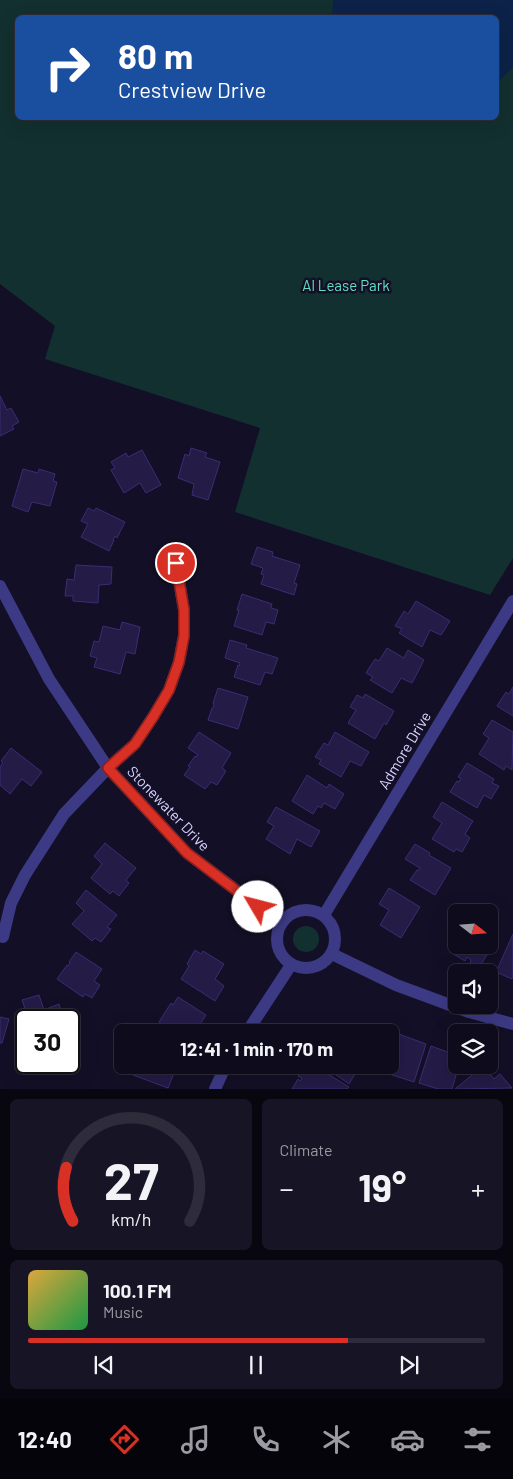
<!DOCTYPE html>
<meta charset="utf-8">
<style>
:root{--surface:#0e0b1c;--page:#171425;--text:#f1f3f6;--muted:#9b9ba3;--line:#2e2b3b;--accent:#d93025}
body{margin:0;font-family:Barlow,sans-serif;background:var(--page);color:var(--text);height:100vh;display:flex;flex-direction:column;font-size:19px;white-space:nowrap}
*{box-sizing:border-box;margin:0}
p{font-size:16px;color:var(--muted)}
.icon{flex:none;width:28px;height:28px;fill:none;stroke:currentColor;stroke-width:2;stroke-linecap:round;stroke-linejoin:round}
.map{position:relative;height:1089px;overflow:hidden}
.details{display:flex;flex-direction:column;gap:10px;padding:10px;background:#08060f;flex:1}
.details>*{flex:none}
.banner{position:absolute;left:15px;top:15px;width:484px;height:105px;border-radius:8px;box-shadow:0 5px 20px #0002,0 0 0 1px var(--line);background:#1a4fa0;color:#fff;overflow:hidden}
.needle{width:32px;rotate:107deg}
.controls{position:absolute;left:448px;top:904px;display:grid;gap:10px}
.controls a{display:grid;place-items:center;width:50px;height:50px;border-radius:8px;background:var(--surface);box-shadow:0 5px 20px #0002,0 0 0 1px var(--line);font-size:25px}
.speed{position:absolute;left:15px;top:1009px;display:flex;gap:10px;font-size:25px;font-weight:700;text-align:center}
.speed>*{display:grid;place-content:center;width:65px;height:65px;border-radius:50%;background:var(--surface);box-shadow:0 5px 20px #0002,0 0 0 1px var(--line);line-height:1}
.speed .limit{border:2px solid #111;border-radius:8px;background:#fff;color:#111}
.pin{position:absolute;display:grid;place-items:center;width:42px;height:42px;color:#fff;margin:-21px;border:2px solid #fff;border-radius:50%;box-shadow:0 1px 5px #0007}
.me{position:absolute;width:55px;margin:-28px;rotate:307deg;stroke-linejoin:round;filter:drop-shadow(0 0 4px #0008)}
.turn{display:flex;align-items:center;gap:18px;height:105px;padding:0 20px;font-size:22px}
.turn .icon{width:65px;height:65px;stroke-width:2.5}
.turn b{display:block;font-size:35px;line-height:42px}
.big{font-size:38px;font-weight:700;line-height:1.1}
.details .tile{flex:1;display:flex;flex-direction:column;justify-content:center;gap:8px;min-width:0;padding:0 18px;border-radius:8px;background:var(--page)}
.details .dial{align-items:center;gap:0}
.dial svg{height:130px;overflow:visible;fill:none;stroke:var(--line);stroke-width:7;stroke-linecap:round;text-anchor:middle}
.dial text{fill:var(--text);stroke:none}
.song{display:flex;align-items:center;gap:15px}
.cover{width:60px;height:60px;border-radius:8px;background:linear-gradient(135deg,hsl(40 70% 55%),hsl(140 70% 35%))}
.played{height:5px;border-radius:2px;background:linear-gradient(90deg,var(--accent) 70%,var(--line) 70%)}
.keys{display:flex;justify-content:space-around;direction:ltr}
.heat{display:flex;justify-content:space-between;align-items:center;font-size:28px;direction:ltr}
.details .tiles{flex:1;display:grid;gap:10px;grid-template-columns:1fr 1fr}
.tile:last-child{grid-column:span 2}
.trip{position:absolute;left:114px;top:1024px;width:285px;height:50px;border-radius:8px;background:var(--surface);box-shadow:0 5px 20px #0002,0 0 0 1px var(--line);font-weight:700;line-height:50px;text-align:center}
.menu{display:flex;height:80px;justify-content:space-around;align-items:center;background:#06040b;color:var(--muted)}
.menu .icon{width:35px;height:35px}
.menu .selected{color:var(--accent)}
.menu b{font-size:22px;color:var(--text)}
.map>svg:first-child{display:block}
.green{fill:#12302f;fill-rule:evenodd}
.water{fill:#0c2248}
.building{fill:#241b47;stroke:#3b2d73}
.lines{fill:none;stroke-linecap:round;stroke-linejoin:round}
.minor{stroke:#3d3a85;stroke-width:12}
.route-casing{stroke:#8d1f18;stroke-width:12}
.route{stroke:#d93025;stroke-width:9}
.labels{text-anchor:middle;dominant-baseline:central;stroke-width:5;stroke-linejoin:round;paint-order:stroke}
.park-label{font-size:15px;fill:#5fe0c0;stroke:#130f26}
.street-label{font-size:15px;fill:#d9d4ff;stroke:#130f26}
</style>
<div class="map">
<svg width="513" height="1089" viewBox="0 0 513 1089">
<rect width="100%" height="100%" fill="#130f26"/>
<!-- green -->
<g class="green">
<path d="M0,0H513V558L490,595L235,512L260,428L45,359L55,326L0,284ZM18,18H496V118H18Z"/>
<circle cx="306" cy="939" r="13"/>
</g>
<!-- water -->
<polygon class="water" points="333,0 513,0 513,67 496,84 496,18 332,17"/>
<!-- building -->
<g class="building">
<polygon points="0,396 7,410 11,408 19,422 12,426 14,429 0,436"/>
<polygon points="191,448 207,453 205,457 220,462 208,500 192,495 194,484 178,478 185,454 189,456"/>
<polygon points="142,450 161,485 146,493 140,483 124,493 111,470 115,468 111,462 126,453 128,457"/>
<polygon points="23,469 38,473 39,469 55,474 53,481 57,482 50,506 32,502 28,512 12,506"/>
<polygon points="88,508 94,511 96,508 125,522 117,538 115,536 113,540 114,540 109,551 81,537 88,524 81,521"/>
<polygon points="257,547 273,552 272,556 300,565 294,583 297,584 294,595 261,584 264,575 261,574 263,568 251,564"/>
<polygon points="76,565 112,567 111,584 99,585 98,603 73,601 73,596 65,596 67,579 74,580"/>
<polygon points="242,594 272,604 271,608 278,610 274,624 266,622 262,635 234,626 239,610 237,610"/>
<polygon points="416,601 450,621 441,635 430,630 422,647 399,633 402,629 395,626 404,611 408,614"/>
<polygon points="122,622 140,627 135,654 126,652 120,674 94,667 97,658 90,656 94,641 99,642 103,626 120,630"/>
<polygon points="230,640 247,645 246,648 278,658 272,674 265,672 260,685 234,677 238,665 239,666 240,663 225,658"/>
<polygon points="387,648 404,658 408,650 424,660 412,683 401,678 392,693 370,680 373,677 366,673 375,659 379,661"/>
<polygon points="513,687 513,716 497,706 506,692 509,694"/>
<polygon points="218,688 248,697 238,729 208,720 212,708 213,708 214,704 213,703"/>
<polygon points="365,694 394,711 386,725 384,723 375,739 348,723 356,710 350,707 357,695 363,698"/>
<polygon points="492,720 513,732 512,770 506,766 504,770 479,754 489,738 483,734"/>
<polygon points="199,732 231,753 222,768 226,771 217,785 211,782 205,789 184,775 190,767 188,766 195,756 196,757 198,755 188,748"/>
<polygon points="335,732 369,752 361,766 350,761 341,777 319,764 321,760 315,757 324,743 328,745"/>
<polygon points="11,748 42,772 31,786 22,779 10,794 0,785 0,767 3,763 1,761"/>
<polygon points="467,763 494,779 492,783 499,786 491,799 484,795 477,808 450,792 457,781 459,782 461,778 458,777"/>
<polygon points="307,775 327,788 329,784 344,794 335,809 324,803 321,808 318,806 313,814 292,801"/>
<polygon points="442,802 473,821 465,834 470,838 462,852 456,849 454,852 432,839 442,823 433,817"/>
<polygon points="276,807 320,831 311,847 297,839 290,854 266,839 274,826 267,822"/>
<polygon points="105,843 136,868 126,880 129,883 119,896 113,891 110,894 91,878 102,864 94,856"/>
<polygon points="415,844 430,853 429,855 451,868 435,895 410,880 417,870 418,871 420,868 405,859"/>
<polygon points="389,888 420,907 401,938 380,925 389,910 379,904"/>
<polygon points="86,890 117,915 107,927 111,929 101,942 95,938 92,941 72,924 84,911 76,903"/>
<polygon points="489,930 498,936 479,968 470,963 471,960 467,957 465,961 450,952 456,940 456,945 489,945"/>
<polygon points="513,934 513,977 512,979 496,972"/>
<polygon points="195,950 201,954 203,951 224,964 215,979 224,986 215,1001 181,979 189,966 187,964"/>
<polygon points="76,952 102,969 94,981 100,985 92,998 85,994 83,997 57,979 67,965 68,966 70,963 69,962"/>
<polygon points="39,995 44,1010 59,1004 64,1020 33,1020 32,1016 28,1017 22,1000"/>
<polygon points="178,997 206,1015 195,1032 175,1032 159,1022 171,1003 173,1005"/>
<polygon points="0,1017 9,1019 2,1043 0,1043"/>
<polygon points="396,1033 426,1044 414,1082 383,1072 385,1065 390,1065 390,1051"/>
<polygon points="431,1046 456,1055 456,1065 459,1065 452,1089 438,1089 419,1083"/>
<polygon points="137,1065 164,1065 164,1067 174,1073 168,1088 133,1075"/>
<polygon points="305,1065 313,1065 349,1087 347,1089 292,1089 298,1079 300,1081 302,1078 298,1076"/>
<polygon points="322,1065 350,1065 347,1069 355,1074 349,1084"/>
<polygon points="483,1066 494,1079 500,1074 512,1088 455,1089"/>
</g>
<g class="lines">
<!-- minor -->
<g class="minor">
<polyline points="0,586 49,679 108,768 187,853 281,924"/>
<circle cx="306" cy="939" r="29"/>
<polyline points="324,915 513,601"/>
<polyline points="3,937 11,903 25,875 64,814 108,768 135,744 153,717 169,690 179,662 184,635 184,610 176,563"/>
<polyline points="332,954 396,985 469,1012 513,1024"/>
<polyline points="247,1032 291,965"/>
<polyline points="215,1089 226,1065"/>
</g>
</g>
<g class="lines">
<!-- route casing -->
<g class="route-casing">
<polyline id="route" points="176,563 184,610 184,636 179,662 169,690 153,717 135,744 108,768 187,853 258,907"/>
</g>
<!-- route -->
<use href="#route" class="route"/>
</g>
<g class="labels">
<!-- park labels -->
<g class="park-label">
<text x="346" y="285">Al Lease Park</text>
</g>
<!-- street labels -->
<g class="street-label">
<text transform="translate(404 750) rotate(-59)">Admore Drive</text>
<text transform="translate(169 808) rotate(46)">Stonewater Drive</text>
</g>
</g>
</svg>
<div class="controls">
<a><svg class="needle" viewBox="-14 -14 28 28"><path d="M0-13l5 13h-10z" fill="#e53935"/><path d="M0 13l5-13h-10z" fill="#9b9ba3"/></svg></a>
<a><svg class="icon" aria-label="sound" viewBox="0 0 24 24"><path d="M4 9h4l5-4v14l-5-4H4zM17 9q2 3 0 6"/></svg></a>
<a><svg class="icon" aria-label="layers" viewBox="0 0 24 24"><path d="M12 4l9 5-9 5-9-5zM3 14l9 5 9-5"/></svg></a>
</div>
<div class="speed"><div class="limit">30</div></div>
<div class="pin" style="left:176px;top:563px;background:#d93025"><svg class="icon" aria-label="arrive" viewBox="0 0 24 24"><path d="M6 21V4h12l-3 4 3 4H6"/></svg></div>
<svg class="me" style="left:258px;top:907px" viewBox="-20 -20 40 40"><circle r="19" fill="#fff"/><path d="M0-13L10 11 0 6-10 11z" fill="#d93025"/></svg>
<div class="trip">12:41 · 1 min · 170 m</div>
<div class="banner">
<div class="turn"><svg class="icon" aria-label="right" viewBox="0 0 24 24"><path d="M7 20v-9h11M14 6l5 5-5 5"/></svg><div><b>80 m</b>Crestview Drive</div></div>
</div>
</div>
<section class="details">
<div class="tiles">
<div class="tile dial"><svg viewBox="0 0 100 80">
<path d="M14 69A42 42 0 1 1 86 69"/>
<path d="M14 69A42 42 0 0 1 10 36" stroke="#d93025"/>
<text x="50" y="56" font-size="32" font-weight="700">27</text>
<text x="50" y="72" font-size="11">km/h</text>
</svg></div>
<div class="tile"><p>Climate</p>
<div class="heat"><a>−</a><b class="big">19°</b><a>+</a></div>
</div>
<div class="tile">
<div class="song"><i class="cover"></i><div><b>100.1 FM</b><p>Music</p></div></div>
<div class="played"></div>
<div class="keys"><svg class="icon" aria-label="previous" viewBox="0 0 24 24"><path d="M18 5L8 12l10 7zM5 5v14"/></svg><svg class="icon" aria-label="pause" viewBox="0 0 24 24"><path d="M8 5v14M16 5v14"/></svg><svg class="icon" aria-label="next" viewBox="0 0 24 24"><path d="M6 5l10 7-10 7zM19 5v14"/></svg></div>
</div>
</div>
</section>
<nav class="menu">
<b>12:40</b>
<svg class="icon selected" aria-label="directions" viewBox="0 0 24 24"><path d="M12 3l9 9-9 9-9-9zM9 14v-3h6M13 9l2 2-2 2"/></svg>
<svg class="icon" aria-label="music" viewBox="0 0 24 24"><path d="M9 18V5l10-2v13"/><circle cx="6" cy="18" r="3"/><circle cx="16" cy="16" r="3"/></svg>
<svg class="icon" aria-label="phone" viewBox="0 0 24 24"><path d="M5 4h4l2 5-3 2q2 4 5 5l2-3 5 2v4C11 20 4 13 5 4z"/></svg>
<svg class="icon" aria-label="climate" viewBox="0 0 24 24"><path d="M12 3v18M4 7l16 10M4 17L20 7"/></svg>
<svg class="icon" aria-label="car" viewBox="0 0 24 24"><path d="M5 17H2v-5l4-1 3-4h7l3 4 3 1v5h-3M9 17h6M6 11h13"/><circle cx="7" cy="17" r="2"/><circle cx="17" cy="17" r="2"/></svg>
<svg class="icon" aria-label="filters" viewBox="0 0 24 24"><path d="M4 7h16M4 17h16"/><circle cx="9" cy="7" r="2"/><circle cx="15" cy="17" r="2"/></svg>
</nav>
